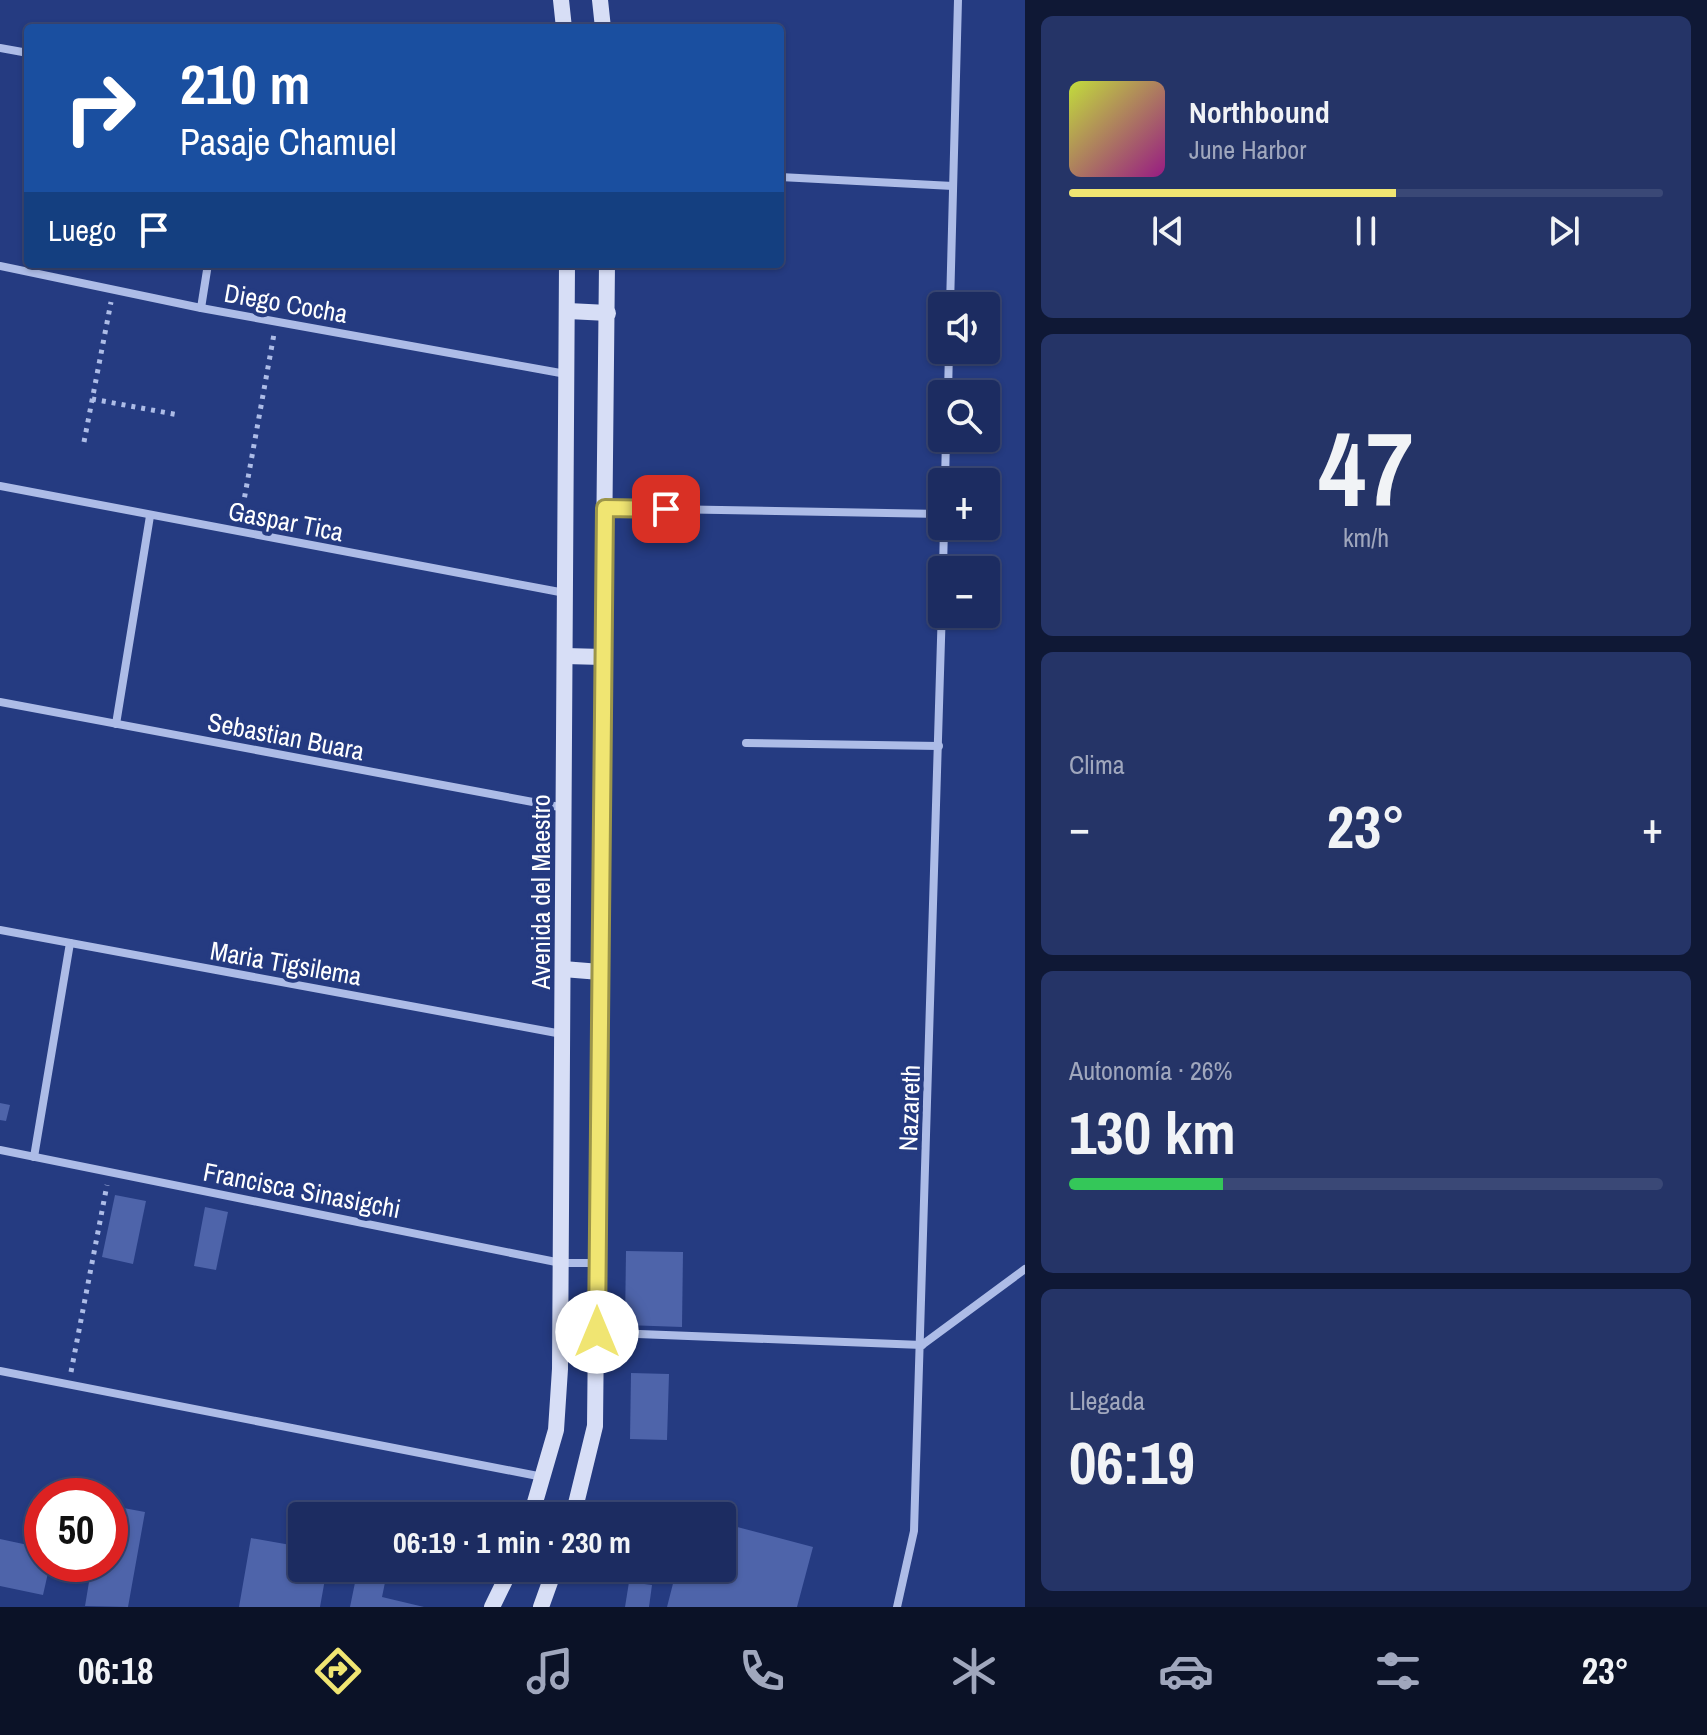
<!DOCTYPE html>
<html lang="es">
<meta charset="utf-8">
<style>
:root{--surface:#1c2c61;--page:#253467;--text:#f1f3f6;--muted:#a0a7bd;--line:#3a4876;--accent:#f0e572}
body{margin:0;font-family:"Archivo Narrow",sans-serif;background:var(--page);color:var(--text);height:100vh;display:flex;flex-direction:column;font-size:30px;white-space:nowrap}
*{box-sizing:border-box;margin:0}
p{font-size:26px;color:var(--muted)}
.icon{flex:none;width:44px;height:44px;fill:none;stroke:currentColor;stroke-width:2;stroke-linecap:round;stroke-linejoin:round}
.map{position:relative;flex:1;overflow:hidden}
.drawer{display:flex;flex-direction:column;gap:16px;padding:16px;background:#0f1835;width:682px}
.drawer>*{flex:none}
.hud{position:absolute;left:24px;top:24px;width:760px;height:244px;border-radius:8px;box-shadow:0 2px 6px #0004,0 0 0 2px var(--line);background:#1a4fa0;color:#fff;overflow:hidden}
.tools{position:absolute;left:928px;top:292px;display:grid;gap:16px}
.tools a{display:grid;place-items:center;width:72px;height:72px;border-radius:8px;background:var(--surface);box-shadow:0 2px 6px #0004,0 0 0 2px var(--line);font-size:40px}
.speed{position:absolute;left:24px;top:1478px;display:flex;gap:16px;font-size:40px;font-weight:700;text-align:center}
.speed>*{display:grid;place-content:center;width:104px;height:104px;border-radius:50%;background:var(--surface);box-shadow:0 2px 6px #0004,0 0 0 2px var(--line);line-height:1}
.speed .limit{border:12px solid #d22;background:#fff;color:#111}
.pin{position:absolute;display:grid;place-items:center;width:68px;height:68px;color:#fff;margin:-34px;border-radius:16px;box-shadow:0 4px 12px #0006}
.me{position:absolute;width:88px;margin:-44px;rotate:0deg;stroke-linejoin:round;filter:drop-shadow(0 0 6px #0008)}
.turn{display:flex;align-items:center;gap:28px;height:168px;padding:0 24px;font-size:36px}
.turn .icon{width:104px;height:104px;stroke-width:2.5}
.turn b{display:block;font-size:56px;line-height:68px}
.then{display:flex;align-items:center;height:76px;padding:0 24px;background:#0003;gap:16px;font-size:30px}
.big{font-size:60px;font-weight:700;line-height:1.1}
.drawer .widget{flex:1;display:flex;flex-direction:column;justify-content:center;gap:12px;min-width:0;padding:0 28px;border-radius:12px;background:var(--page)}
.drawer .dial{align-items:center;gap:0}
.dial b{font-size:104px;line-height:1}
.song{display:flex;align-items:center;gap:24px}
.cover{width:96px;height:96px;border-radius:12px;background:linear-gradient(135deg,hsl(70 70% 55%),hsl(310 70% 35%))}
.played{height:8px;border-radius:4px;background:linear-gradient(90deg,var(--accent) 55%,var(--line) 55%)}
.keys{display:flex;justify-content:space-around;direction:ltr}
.heat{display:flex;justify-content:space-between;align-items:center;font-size:44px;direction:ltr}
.charge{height:12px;border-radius:6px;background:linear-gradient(90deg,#34c759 26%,var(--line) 0)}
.trip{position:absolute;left:288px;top:1502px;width:448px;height:80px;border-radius:8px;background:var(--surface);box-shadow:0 2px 6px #0004,0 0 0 2px var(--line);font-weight:700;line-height:80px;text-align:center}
.menu{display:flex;height:128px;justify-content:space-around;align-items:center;background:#0b1227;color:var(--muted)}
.menu .icon{width:56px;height:56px}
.menu .active{color:var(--accent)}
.menu b{font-size:36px;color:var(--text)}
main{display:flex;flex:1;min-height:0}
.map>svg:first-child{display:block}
.building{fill:#4e64aa}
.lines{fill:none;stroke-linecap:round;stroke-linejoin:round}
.path{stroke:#adbce7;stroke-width:5;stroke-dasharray:4 6;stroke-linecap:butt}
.street{stroke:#adbce7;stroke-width:8}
.secondary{stroke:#d7def6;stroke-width:16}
.route-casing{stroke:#9c954a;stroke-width:20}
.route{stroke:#f0e572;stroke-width:14}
.labels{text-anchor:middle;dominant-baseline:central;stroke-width:8;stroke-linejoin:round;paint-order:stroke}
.street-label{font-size:26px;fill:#fff;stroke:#253b81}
</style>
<main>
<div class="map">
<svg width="1025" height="1607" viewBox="0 0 1025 1607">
<rect width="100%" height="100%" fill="#253b81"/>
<!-- building -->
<g class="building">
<polygon points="0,1103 10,1105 6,1121 0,1120"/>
<polygon points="115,1195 146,1201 133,1264 102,1257"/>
<polygon points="205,1207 228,1212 216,1270 194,1266"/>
<polygon points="626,1251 683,1252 682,1327 625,1325"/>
<polygon points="631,1373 669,1374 667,1440 630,1439"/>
<polygon points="118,1507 145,1512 128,1607 85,1606 92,1564 110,1564"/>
<polygon points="722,1523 813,1547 797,1607 667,1607 677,1568 722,1568"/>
<polygon points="251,1538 302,1547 299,1574 325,1579 320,1607 239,1607"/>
<polygon points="0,1539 42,1548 42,1564 50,1564 43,1595 0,1586"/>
<polygon points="358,1568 388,1568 382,1597 424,1607 350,1607"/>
<polygon points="629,1582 652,1585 649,1607 625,1607"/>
</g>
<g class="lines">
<!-- path -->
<g class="path">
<polyline points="92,399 179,415"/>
<polyline points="84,442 111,302"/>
<polyline points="241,517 274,334"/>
<polyline points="71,1372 107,1185"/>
</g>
<!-- street -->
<g class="street">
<polyline points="0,48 28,53"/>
<polyline points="780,177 953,186"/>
<polyline points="0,266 201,308 566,374"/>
<polyline points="950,306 958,0"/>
<polyline points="201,308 208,264"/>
<polyline points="948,394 949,350"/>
<polyline points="945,482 946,438"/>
<polyline points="0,486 565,593"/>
<polyline points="605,508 942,514"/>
<polyline points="943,570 944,526"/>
<polyline points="0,702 565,808"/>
<polyline points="116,724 150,516"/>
<polyline points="746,743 939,746"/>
<polyline points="0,930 562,1034"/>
<polyline points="0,1150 561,1263 596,1263"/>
<polyline points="34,1157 70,943"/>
<polyline points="561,1331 922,1345"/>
<polyline points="922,1345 1025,1269"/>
<polyline points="0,1371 543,1477"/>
<polyline points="897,1607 914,1531 942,607"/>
</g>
<!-- secondary -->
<g class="secondary">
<polyline points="561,0 564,28"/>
<polyline points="600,0 603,28"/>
<polyline points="568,311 608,313"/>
<polyline points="565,656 603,657"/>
<polyline points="563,969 600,972"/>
<polyline points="531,1516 556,1430 560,1369 567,264"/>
<polyline points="573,1516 595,1426 607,264"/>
<polyline points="492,1607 511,1568"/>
<polyline points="541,1607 555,1568"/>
</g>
</g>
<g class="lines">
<!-- route casing -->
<g class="route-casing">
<polyline id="route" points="597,1332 605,508 666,509"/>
</g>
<!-- route -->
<use href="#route" class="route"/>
</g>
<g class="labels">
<!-- street labels -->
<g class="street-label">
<text transform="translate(286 303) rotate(10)">Diego Cocha</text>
<text transform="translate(286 521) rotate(11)">Gaspar Tica</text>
<text transform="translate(286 736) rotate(11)">Sebastian Buara</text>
<text transform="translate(540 892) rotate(-90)">Avenida del Maestro</text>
<text transform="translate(286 963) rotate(10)">Maria Tigsilema</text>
<text transform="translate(909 1108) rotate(-88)">Nazareth</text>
<text transform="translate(302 1190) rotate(11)">Francisca Sinasigchi</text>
</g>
</g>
</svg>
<div class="tools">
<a><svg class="icon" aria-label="sound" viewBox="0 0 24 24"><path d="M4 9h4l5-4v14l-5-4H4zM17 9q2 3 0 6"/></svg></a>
<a><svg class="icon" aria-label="search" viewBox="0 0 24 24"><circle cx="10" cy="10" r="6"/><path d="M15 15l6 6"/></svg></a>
<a>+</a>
<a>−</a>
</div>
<div class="speed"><div class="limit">50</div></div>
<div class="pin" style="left:666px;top:509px;background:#d93025"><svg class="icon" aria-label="arrive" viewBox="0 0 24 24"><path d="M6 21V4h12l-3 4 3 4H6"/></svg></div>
<svg class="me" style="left:597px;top:1332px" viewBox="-20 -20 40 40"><circle r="19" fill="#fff"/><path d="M0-13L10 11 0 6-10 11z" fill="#f0e572"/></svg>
<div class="trip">06:19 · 1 min · 230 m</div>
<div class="hud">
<div class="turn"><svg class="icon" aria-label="right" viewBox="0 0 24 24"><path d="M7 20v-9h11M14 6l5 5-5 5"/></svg><div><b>210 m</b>Pasaje Chamuel</div></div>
<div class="then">Luego<svg class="icon" aria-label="arrive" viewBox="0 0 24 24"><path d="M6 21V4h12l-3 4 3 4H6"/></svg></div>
</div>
</div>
<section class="drawer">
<div class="widget">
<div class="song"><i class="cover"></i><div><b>Northbound</b><p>June Harbor</p></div></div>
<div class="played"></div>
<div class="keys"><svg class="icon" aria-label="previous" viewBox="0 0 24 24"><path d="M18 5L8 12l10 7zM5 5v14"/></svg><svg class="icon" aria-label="pause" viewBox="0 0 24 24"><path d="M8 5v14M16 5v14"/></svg><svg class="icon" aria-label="next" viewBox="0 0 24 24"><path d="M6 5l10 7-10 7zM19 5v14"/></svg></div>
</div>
<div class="widget dial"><b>47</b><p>km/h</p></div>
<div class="widget"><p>Clima</p>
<div class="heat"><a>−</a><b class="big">23°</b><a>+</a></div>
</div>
<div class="widget"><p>Autonomía · 26%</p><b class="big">130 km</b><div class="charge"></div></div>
<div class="widget"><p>Llegada</p><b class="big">06:19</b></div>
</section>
</main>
<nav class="menu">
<b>06:18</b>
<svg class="icon active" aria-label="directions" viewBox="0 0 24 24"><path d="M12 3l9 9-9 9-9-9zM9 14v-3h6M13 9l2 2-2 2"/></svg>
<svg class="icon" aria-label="music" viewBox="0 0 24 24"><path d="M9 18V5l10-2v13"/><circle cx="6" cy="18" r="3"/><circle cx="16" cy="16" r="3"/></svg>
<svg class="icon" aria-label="phone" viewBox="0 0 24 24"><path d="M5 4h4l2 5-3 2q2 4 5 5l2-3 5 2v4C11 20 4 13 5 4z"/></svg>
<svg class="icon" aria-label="climate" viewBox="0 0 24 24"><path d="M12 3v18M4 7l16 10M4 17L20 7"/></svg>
<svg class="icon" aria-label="car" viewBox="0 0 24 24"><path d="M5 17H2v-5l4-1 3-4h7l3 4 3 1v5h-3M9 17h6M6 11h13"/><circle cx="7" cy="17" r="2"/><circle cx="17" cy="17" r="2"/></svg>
<svg class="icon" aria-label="filters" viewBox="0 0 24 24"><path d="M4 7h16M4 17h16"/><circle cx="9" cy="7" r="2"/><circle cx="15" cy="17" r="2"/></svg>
<b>23°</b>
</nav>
